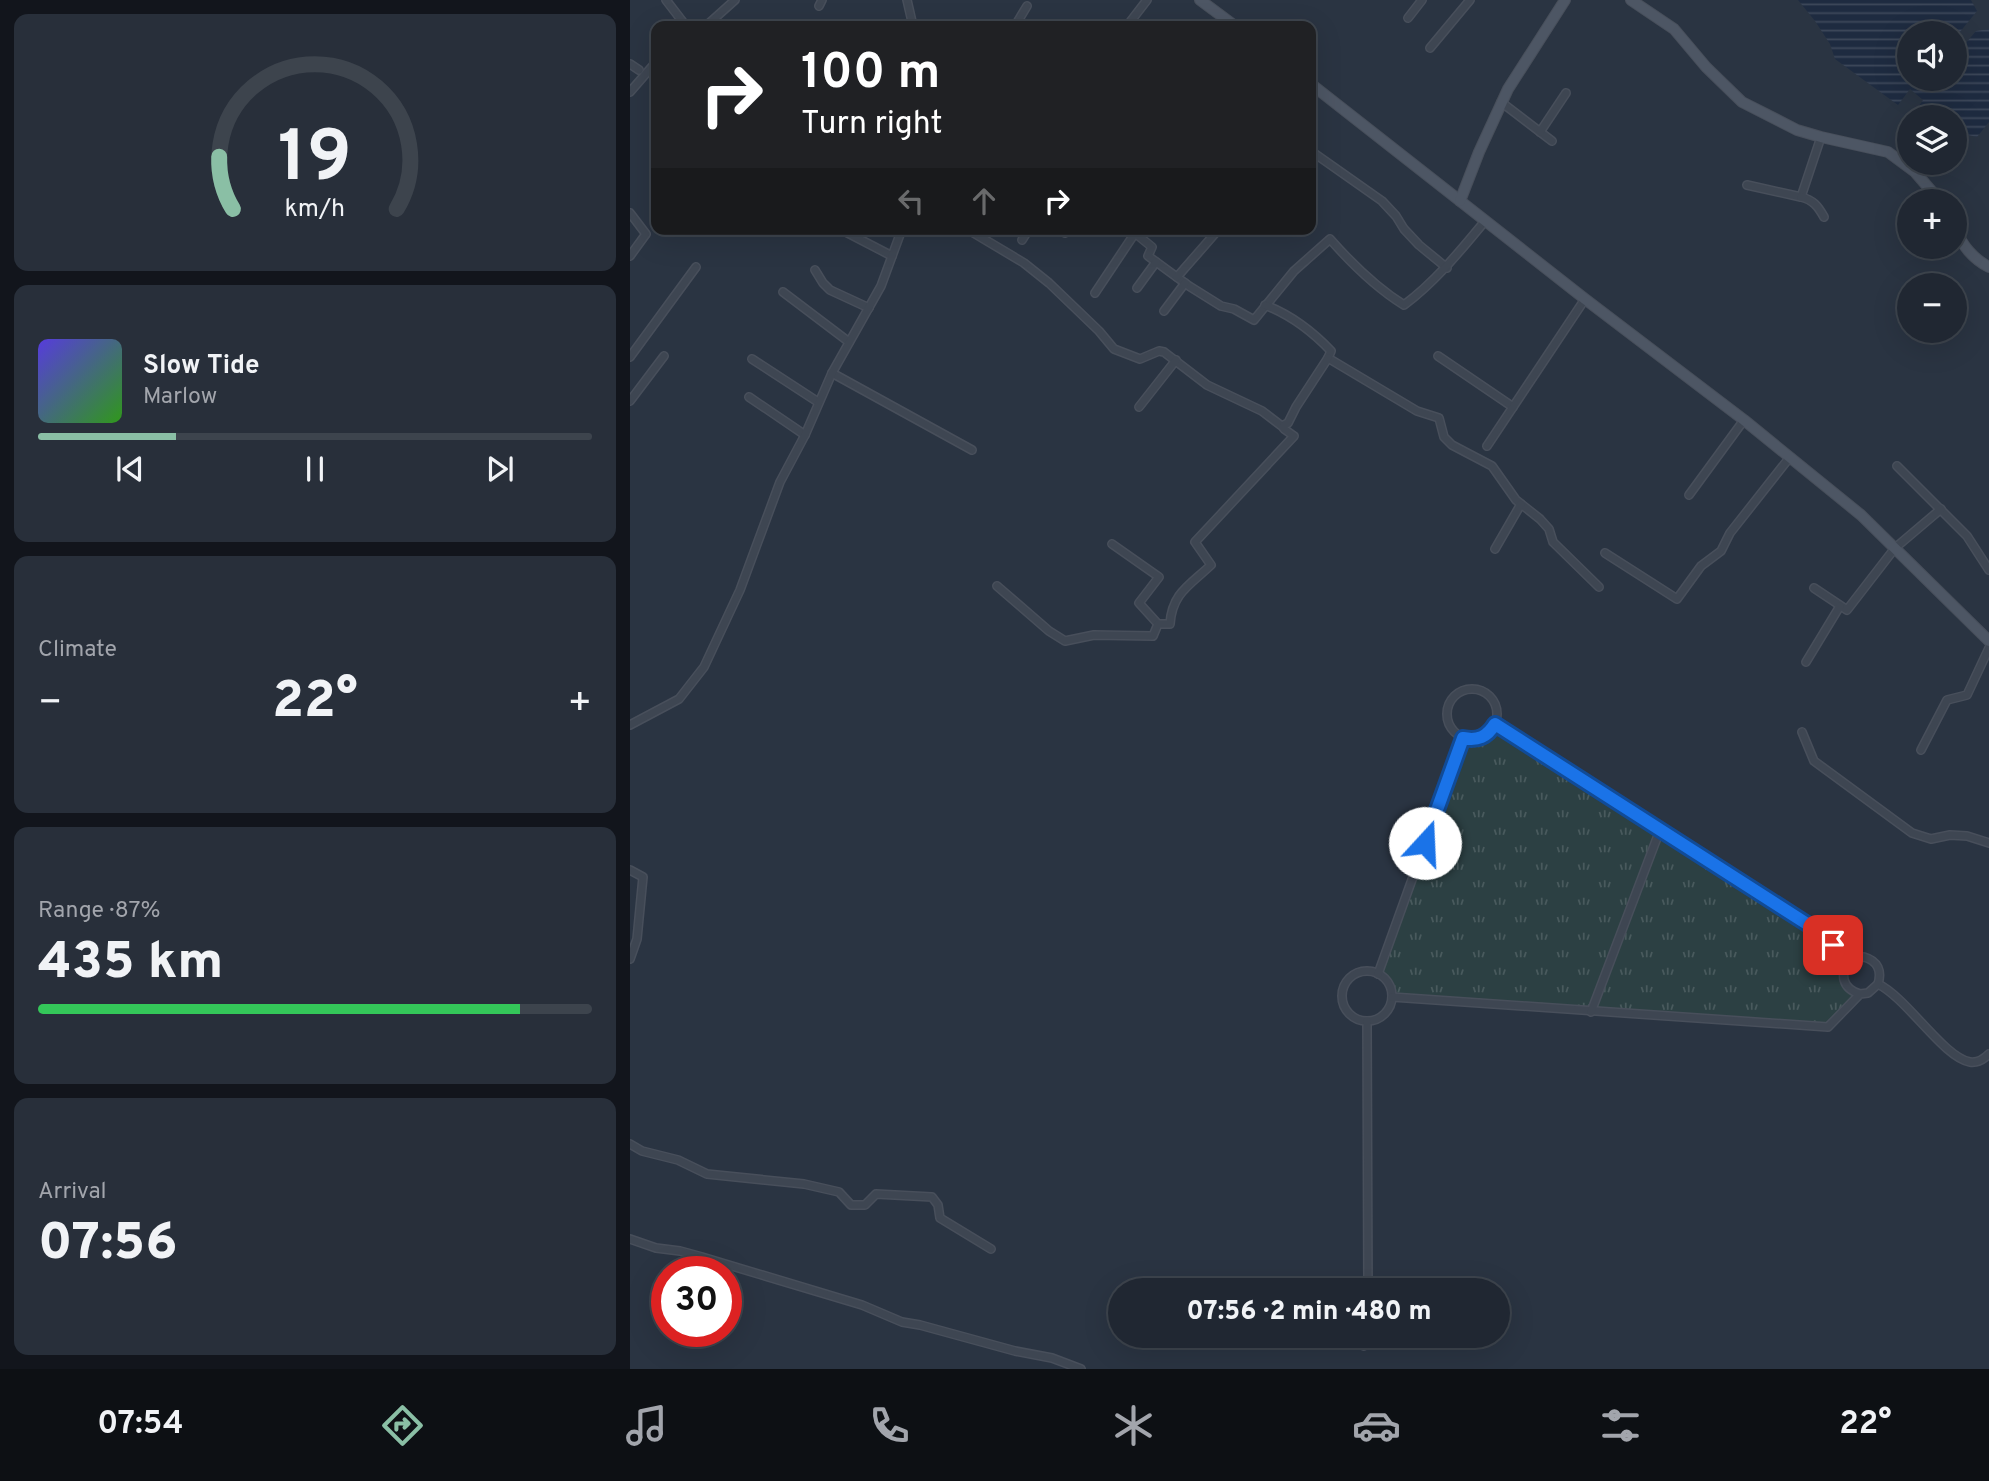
<!DOCTYPE html>
<meta charset="utf-8">
<style>
:root{--surface:#202732;--page:#282f3a;--text:#f1f3f6;--muted:#a2a5ac;--line:#3d444d;--accent:#8abfa5}
body{margin:0;font-family:Overpass,sans-serif;background:var(--page);color:var(--text);height:100vh;display:flex;flex-direction:column;font-size:26px;white-space:nowrap}
*{box-sizing:border-box;margin:0}
p{font-size:23px;color:var(--muted)}
.icon{flex:none;width:38px;height:38px;fill:none;stroke:currentColor;stroke-width:2;stroke-linecap:round;stroke-linejoin:round}
.map{position:relative;flex:1;overflow:hidden}
.panel{display:flex;flex-direction:column;gap:14px;padding:14px;background:#12151c;width:630px}
.panel>*{flex:none}
.top-card{position:absolute;left:21px;top:21px;width:665px;height:214px;border-radius:14px;box-shadow:0 7px 28px #0002,0 0 0 2px var(--line);background:#202124;color:#fff;overflow:hidden}
.fabs{position:absolute;left:1267px;top:21px;display:grid;gap:14px}
.fabs a{display:grid;place-items:center;width:70px;height:70px;border-radius:50%;background:var(--surface);box-shadow:0 7px 28px #0002,0 0 0 2px var(--line);font-size:35px}
.speed{position:absolute;left:21px;top:1256px;display:flex;gap:14px;font-size:35px;font-weight:700;text-align:center}
.speed>*{display:grid;place-content:center;width:91px;height:91px;border-radius:50%;background:var(--surface);box-shadow:0 7px 28px #0002,0 0 0 2px var(--line);line-height:1}
.speed .limit{border:10px solid #d22;background:#fff;color:#111}
.pin{position:absolute;display:grid;place-items:center;width:60px;height:60px;color:#fff;margin:-30px;border-radius:14px;box-shadow:0 4px 10px #0006}
.me{position:absolute;width:77px;margin:-38px;rotate:20deg;stroke-linejoin:round;filter:drop-shadow(0 0 5px #0008)}
.turn{display:flex;align-items:center;gap:24px;height:147px;padding:0 35px;font-size:32px}
.turn .icon{width:91px;height:91px;stroke-width:2.5}
.turn b{display:block;font-size:49px;line-height:60px}
.lanes{display:flex;align-items:center;height:66px;padding:0 35px;background:#0003;justify-content:center;gap:35px;direction:ltr}
.lanes .off{opacity:.35}
.big{font-size:52px;font-weight:800;line-height:1.1}
.panel .widget{flex:1;display:flex;flex-direction:column;justify-content:center;gap:10px;min-width:0;padding:0 24px;border-radius:14px;background:var(--page)}
.panel .dial{align-items:center;gap:0}
.dial svg{height:182px;overflow:visible;fill:none;stroke:var(--line);stroke-width:7;stroke-linecap:round;text-anchor:middle}
.dial text{fill:var(--text);stroke:none}
.song{display:flex;align-items:center;gap:21px}
.cover{width:84px;height:84px;border-radius:10px;background:linear-gradient(135deg,hsl(250 70% 55%),hsl(110 70% 35%))}
.played{height:7px;border-radius:4px;background:linear-gradient(90deg,var(--accent) 25%,var(--line) 25%)}
.keys{display:flex;justify-content:space-around;direction:ltr}
.heat{display:flex;justify-content:space-between;align-items:center;font-size:38px;direction:ltr}
.charge{height:10px;border-radius:5px;background:linear-gradient(90deg,#34c759 87%,var(--line) 0)}
.trip{position:absolute;left:478px;top:1278px;width:402px;height:70px;border-radius:35px;background:var(--surface);box-shadow:0 7px 28px #0002,0 0 0 2px var(--line);font-weight:800;line-height:70px;text-align:center}
.tabs{display:flex;height:112px;justify-content:space-around;align-items:center;background:#0d1014;color:var(--muted)}
.tabs .icon{width:49px;height:49px}
.tabs .active{color:var(--accent)}
.tabs b{font-size:32px;color:var(--text)}
main{display:flex;flex:1;min-height:0}
.map>svg:first-child{display:block}
.park{fill:url(#park-tufts)}
.water{fill:url(#water-rules)}
.lines{fill:none;stroke-linecap:round;stroke-linejoin:round}
.street-casing{stroke:#484f5b;stroke-width:10}
.secondary-casing{stroke:#484f5b;stroke-width:12}
.street{stroke:#3e4652;stroke-width:7}
.secondary{stroke:#4d5664;stroke-width:10}
.route-casing{stroke:#114b97;stroke-width:18}
.route{stroke:#1a73e8;stroke-width:12}
</style>
<main>
<section class="panel">
<div class="widget dial"><svg viewBox="0 0 100 80">
<path d="M14 69A42 42 0 1 1 86 69"/>
<path d="M14 69A42 42 0 0 1 8 46" stroke="#8abfa5"/>
<text x="50" y="56" font-size="32" font-weight="700">19</text>
<text x="50" y="72" font-size="11">km/h</text>
</svg></div>
<div class="widget">
<div class="song"><i class="cover"></i><div><b>Slow Tide</b><p>Marlow</p></div></div>
<div class="played"></div>
<div class="keys"><svg class="icon" aria-label="previous" viewBox="0 0 24 24"><path d="M18 5L8 12l10 7zM5 5v14"/></svg><svg class="icon" aria-label="pause" viewBox="0 0 24 24"><path d="M8 5v14M16 5v14"/></svg><svg class="icon" aria-label="next" viewBox="0 0 24 24"><path d="M6 5l10 7-10 7zM19 5v14"/></svg></div>
</div>
<div class="widget"><p>Climate</p>
<div class="heat"><a>−</a><b class="big">22°</b><a>+</a></div>
</div>
<div class="widget"><p>Range · 87%</p><b class="big">435 km</b><div class="charge"></div></div>
<div class="widget"><p>Arrival</p><b class="big">07:56</b></div>
</section>
<div class="map">
<svg width="1359" height="1369" viewBox="0 0 1359 1369">
<defs>
<pattern id="park-tufts" width="24" height="20" patternUnits="userSpaceOnUse" patternTransform="scale(1.75)"><rect width="24" height="20" fill="#2c4043"/><path d="M3 7l-1-3M5 7V3M7 7l1-3M15 17l-1-3M17 17v-4M19 17l1-3" fill="none" stroke="#495a5d"/></pattern>
<pattern id="water-rules" width="6" height="5" patternUnits="userSpaceOnUse" patternTransform="scale(1.75)"><rect width="6" height="5" fill="#1e2b40"/><path d="M0 2.5h6" fill="none" stroke="#3d485a"/></pattern>
</defs>
<rect width="100%" height="100%" fill="#2a3442"/>
<!-- park -->
<path class="park" d="M865,724L1185,929L1221,960L1214,980L1230,994L1198,1027L762,997C760,986 757,981 748,974L833,738C848,741 857,737 865,724Z"/>
<!-- water -->
<polygon class="water" points="1168,0 1341,0 1347,11 1325,38 1325,33 1279,33 1279,79 1290,79 1301,88 1306,79 1325,79 1325,56 1346,31 1359,29 1359,122 1347,137 1325,132 1325,117 1290,117 1285,112 1293,100 1280,89 1268,105 1205,59 1200,44 1185,21"/>
<g class="lines">
<!-- street casing -->
<g class="street-casing">
<g id="street">
<polyline points="36,0 56,26"/>
<polyline points="277,0 283,26"/>
<polyline points="189,6 192,0"/>
<polyline points="778,18 792,0"/>
<polyline points="76,26 105,0"/>
<polyline points="385,26 397,6"/>
<polyline points="497,26 517,0"/>
<polyline points="800,48 840,0"/>
<polyline points="0,64 9,70"/>
<polyline points="0,92 26,62"/>
<polyline points="871,102 922,141"/>
<polyline points="910,132 936,93"/>
<polyline points="681,151 752,201 766,216 774,229 789,245 817,268"/>
<polyline points="1117,185 1171,197 1191,137"/>
<path d="M1171,197C1183,200 1188,206 1194,217"/>
<polyline points="0,213 16,234 0,256"/>
<polyline points="210,229 262,256"/>
<polyline points="337,229 394,263 419,283 469,331 484,349 510,359 529,351 534,352 577,385 632,411 653,427"/>
<path d="M500,229L522,247L518,256L559,286L591,306L604,309L624,320L664,271L700,239C722,264 745,287 774,305C806,281 830,251 855,221"/>
<polyline points="435,233 438,229"/>
<polyline points="392,240 399,229"/>
<polyline points="185,270 193,283 200,290 239,308"/>
<polyline points="547,277 589,229"/>
<polyline points="507,288 526,262"/>
<polyline points="153,292 219,342"/>
<polyline points="465,293 505,233"/>
<path d="M635,305C661,315 682,331 701,351L698,358L787,411L809,418L814,437L822,445L862,466L886,500L910,519L919,529L923,542L969,587"/>
<polyline points="534,311 555,283"/>
<polyline points="808,356 883,407"/>
<polyline points="0,357 66,267"/>
<polyline points="122,359 188,402"/>
<polyline points="202,373 342,450"/>
<polyline points="119,397 175,435"/>
<polyline points="0,401 34,356"/>
<polyline points="509,407 546,360"/>
<polyline points="857,446 955,299"/>
<polyline points="1267,466 1337,536 1359,570"/>
<polyline points="1059,495 1114,420"/>
<polyline points="482,544 529,577 509,603 528,624"/>
<polyline points="865,549 891,504"/>
<polyline points="975,553 1047,599 1071,566 1091,551 1100,533 1160,457"/>
<path d="M367,586L419,631L435,641L464,635L523,636L528,624H540C542,593 560,585 581,565L565,542L664,436L654,429V425L658,423L666,407L698,358"/>
<polyline points="1184,588 1217,610 1265,548 1311,509"/>
<polyline points="1176,662 1210,606"/>
<circle cx="842" cy="714" r="25"/>
<polyline points="865,724 1185,930 1221,960"/>
<polyline points="0,725 49,699 74,667 110,590 150,482 175,435 202,373 251,286 272,229"/>
<polyline points="1172,732 1184,761 1282,833 1301,839 1320,835 1337,836 1359,843"/>
<polyline points="1291,750 1317,700 1337,695 1359,648"/>
<polyline points="0,870 13,877 7,939 0,959"/>
<circle cx="737" cy="996" r="25"/>
<polyline points="748,974 833,738"/>
<path d="M1248,984C1277,998 1314,1058 1340,1062C1347,1063 1354,1059 1359,1054"/>
<path d="M762,997L1198,1027L1230,994L1238,993L1248,984C1252,971 1248,961 1234,957L1221,960C1208,974 1213,989 1230,994"/>
<polyline points="961,1012 1030,830"/>
<polyline points="737,1021 738,1290"/>
<polyline points="0,1144 12,1151 48,1160 77,1174 174,1184 209,1192 221,1205 235,1205 246,1194 302,1197 308,1205 310,1218 361,1249"/>
<polyline points="0,1239 26,1248 50,1251 72,1257 232,1305 272,1322 290,1325 385,1351 422,1358 451,1369"/>
<polyline points="734,1346 735,1335"/>
</g>
</g>
<!-- secondary casing -->
<g class="secondary-casing">
<g id="secondary">
<polyline points="570,0 605,26"/>
<polyline points="1001,0 1044,29 1076,67 1112,102 1167,130 1191,137 1258,152 1285,172 1310,201"/>
<polyline points="681,84 955,299 1114,420 1231,515 1359,641"/>
<polyline points="830,201 849,152 878,89 935,0"/>
<path d="M1325,229C1333,246 1342,258 1359,267"/>
</g>
</g>
<!-- street -->
<use href="#street" class="street"/>
<!-- secondary -->
<use href="#secondary" class="secondary"/>
</g>
<g class="lines">
<!-- route casing -->
<g class="route-casing">
<path id="route" d="M795,843L833,738C848,741 857,737 865,724L1185,929L1203,945"/>
</g>
<!-- route -->
<use href="#route" class="route"/>
</g>
</svg>
<div class="fabs">
<a><svg class="icon" aria-label="sound" viewBox="0 0 24 24"><path d="M4 9h4l5-4v14l-5-4H4zM17 9q2 3 0 6"/></svg></a>
<a><svg class="icon" aria-label="layers" viewBox="0 0 24 24"><path d="M12 4l9 5-9 5-9-5zM3 14l9 5 9-5"/></svg></a>
<a>+</a>
<a>−</a>
</div>
<div class="speed"><div class="limit">30</div></div>
<div class="pin" style="left:1203px;top:945px;background:#d93025"><svg class="icon" aria-label="arrive" viewBox="0 0 24 24"><path d="M6 21V4h12l-3 4 3 4H6"/></svg></div>
<svg class="me" style="left:795px;top:843px" viewBox="-20 -20 40 40"><circle r="19" fill="#fff"/><path d="M0-13L10 11 0 6-10 11z" fill="#1a73e8"/></svg>
<div class="trip">07:56 · 2 min · 480 m</div>
<div class="top-card">
<div class="turn"><svg class="icon" aria-label="right" viewBox="0 0 24 24"><path d="M7 20v-9h11M14 6l5 5-5 5"/></svg><div><b>100 m</b>Turn right</div></div>
<div class="lanes"><svg class="icon off" aria-label="left" viewBox="0 0 24 24"><path d="M17 20v-9H6M10 6l-5 5 5 5"/></svg><svg class="icon off" aria-label="ahead" viewBox="0 0 24 24"><path d="M12 20V5M6 11l6-6 6 6"/></svg><svg class="icon" aria-label="right" viewBox="0 0 24 24"><path d="M7 20v-9h11M14 6l5 5-5 5"/></svg></div>
</div>
</div>
</main>
<nav class="tabs">
<b>07:54</b>
<svg class="icon active" aria-label="directions" viewBox="0 0 24 24"><path d="M12 3l9 9-9 9-9-9zM9 14v-3h6M13 9l2 2-2 2"/></svg>
<svg class="icon" aria-label="music" viewBox="0 0 24 24"><path d="M9 18V5l10-2v13"/><circle cx="6" cy="18" r="3"/><circle cx="16" cy="16" r="3"/></svg>
<svg class="icon" aria-label="phone" viewBox="0 0 24 24"><path d="M5 4h4l2 5-3 2q2 4 5 5l2-3 5 2v4C11 20 4 13 5 4z"/></svg>
<svg class="icon" aria-label="climate" viewBox="0 0 24 24"><path d="M12 3v18M4 7l16 10M4 17L20 7"/></svg>
<svg class="icon" aria-label="car" viewBox="0 0 24 24"><path d="M5 17H2v-5l4-1 3-4h7l3 4 3 1v5h-3M9 17h6M6 11h13"/><circle cx="7" cy="17" r="2"/><circle cx="17" cy="17" r="2"/></svg>
<svg class="icon" aria-label="filters" viewBox="0 0 24 24"><path d="M4 7h16M4 17h16"/><circle cx="9" cy="7" r="2"/><circle cx="15" cy="17" r="2"/></svg>
<b>22°</b>
</nav>
